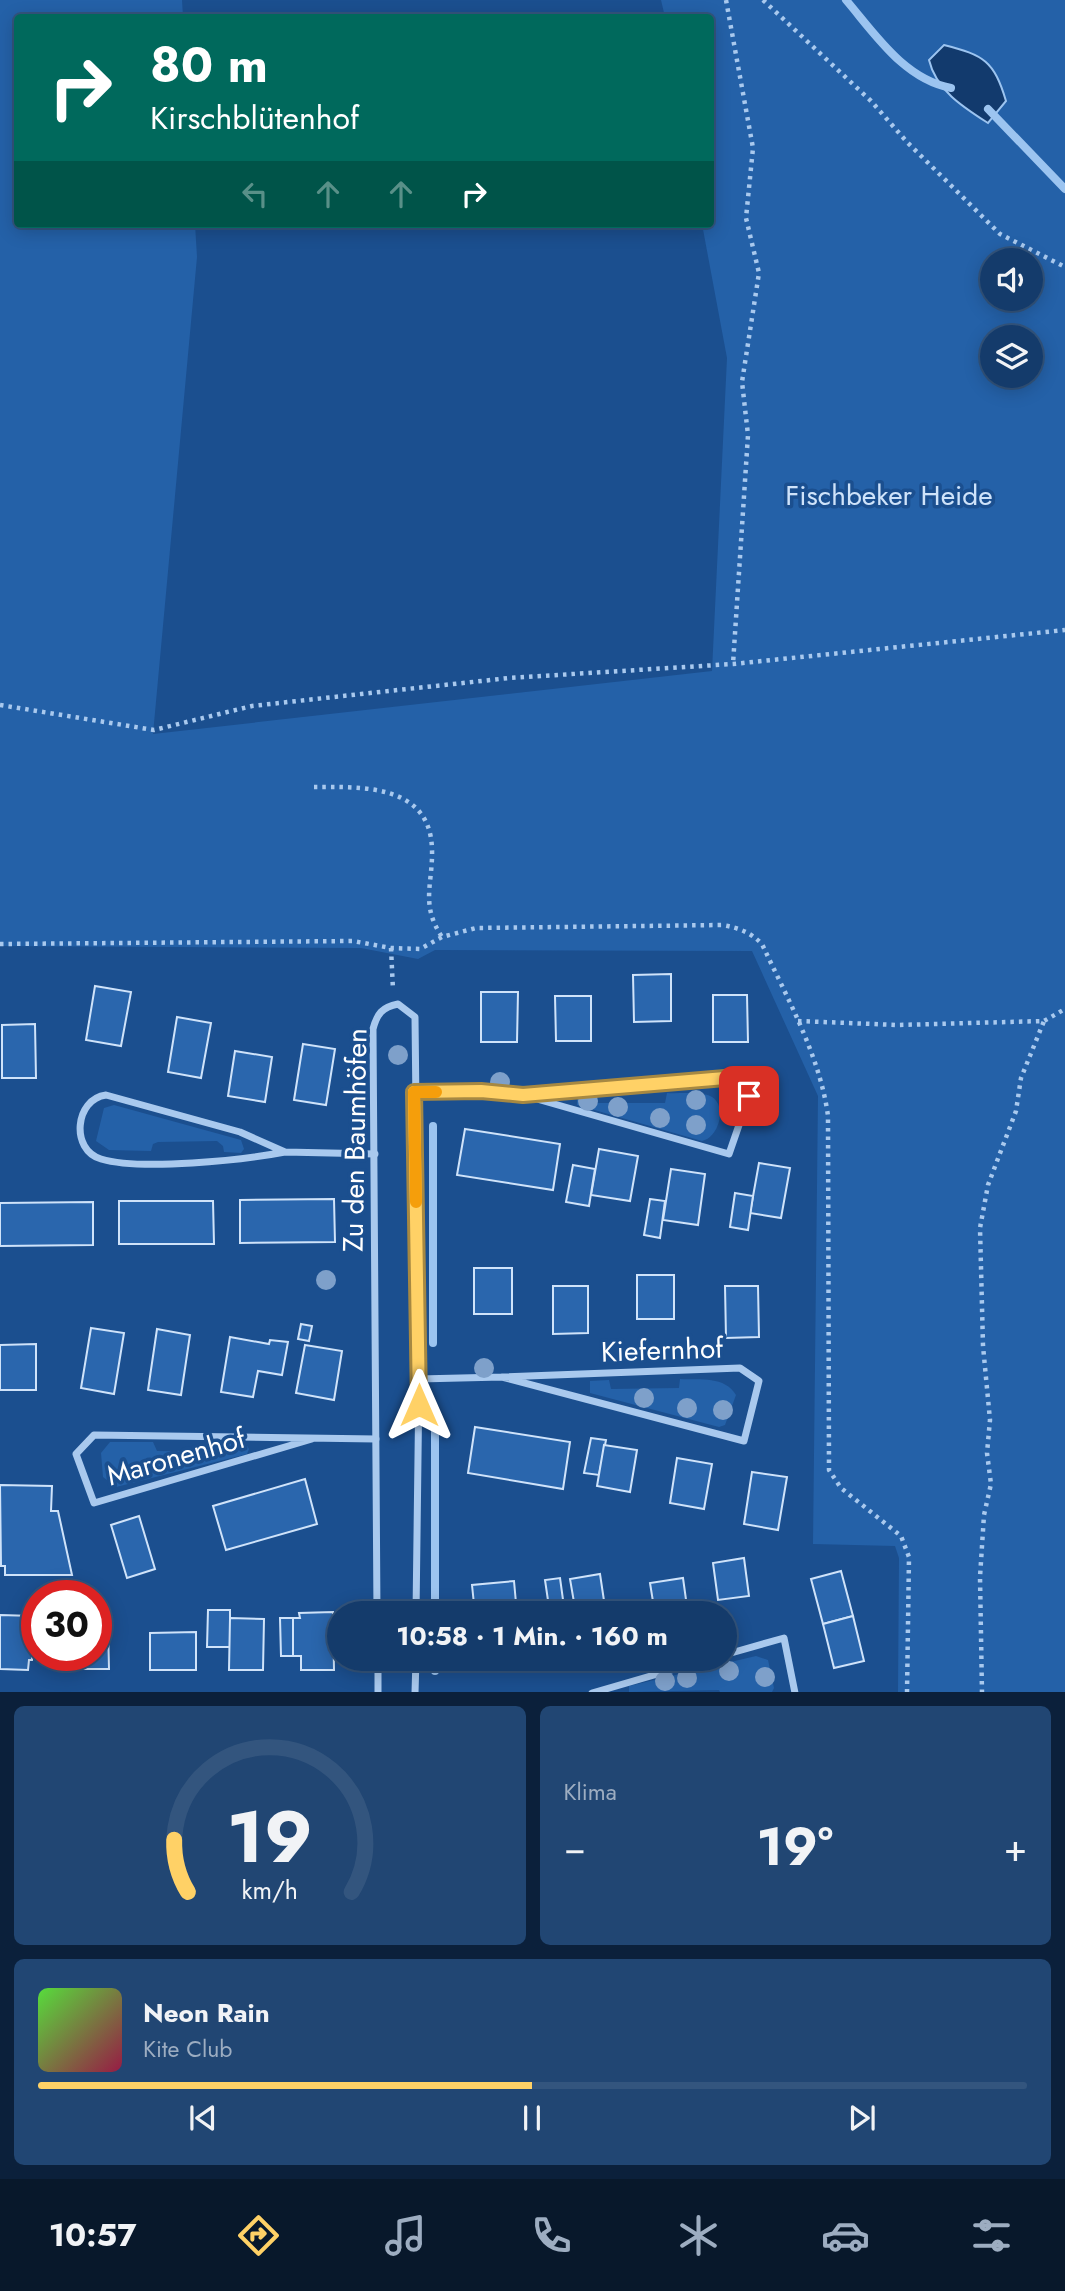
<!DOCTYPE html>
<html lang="de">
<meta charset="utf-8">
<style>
:root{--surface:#143b6b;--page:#214673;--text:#f1f3f6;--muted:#9dadc1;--line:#33557e;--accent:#ffd166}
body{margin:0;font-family:Jost,sans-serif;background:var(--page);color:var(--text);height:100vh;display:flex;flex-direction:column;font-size:26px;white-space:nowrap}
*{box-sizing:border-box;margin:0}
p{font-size:23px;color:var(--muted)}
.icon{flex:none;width:38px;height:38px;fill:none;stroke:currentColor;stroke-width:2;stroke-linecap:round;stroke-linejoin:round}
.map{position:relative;height:1692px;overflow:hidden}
.drawer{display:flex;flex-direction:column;gap:14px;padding:14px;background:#0b203b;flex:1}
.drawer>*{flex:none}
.banner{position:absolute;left:14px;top:14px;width:700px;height:214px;border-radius:7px;box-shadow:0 4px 18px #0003,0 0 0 2px var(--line);background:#00695c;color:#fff;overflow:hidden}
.controls{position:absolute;left:980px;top:248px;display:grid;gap:14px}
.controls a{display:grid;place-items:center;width:63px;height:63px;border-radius:50%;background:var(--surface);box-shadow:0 4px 18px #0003,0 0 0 2px var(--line);font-size:35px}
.speed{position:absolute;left:21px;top:1580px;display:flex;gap:14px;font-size:35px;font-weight:700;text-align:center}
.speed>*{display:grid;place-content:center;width:91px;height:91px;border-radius:50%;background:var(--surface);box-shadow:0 4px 18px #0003,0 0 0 2px var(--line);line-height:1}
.speed .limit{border:10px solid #d22;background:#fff;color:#111}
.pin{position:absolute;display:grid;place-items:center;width:60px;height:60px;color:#fff;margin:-30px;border-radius:14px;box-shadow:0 4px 10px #0006}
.me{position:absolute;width:77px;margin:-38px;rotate:0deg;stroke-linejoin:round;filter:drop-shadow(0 0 5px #0008)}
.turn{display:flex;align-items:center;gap:24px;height:147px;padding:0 21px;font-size:32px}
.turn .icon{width:91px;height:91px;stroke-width:2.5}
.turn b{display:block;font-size:49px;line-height:60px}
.lanes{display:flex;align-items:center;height:66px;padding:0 21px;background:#0003;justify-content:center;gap:35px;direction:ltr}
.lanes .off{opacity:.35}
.big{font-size:52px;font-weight:700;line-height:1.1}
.drawer .widget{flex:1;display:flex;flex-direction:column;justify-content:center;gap:10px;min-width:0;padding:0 24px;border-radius:10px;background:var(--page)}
.drawer .dial{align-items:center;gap:0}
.dial svg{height:182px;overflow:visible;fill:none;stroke:var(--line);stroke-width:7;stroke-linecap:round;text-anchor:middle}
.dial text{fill:var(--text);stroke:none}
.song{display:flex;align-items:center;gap:21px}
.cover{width:84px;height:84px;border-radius:10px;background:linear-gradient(135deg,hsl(110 70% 55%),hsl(340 70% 35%))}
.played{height:7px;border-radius:4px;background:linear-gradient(90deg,var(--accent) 50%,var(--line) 50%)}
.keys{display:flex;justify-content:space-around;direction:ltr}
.heat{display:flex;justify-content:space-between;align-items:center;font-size:38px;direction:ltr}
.drawer .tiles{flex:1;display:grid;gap:14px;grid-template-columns:1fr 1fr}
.widget:last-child{grid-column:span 2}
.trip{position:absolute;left:327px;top:1601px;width:410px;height:70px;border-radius:35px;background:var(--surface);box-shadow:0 4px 18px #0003,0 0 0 2px var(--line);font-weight:700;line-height:70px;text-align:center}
.dock{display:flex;height:112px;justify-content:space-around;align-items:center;background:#08182b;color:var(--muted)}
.dock .icon{width:49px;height:49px}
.dock .current{color:var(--accent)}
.dock b{font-size:32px;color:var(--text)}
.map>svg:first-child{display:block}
.green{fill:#2461a8;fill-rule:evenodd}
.water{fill:#123a6d;stroke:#9cc4f0;stroke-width:2}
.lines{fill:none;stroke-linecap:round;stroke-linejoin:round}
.stream{stroke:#9cc4f0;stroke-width:8}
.building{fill:#2a66ad;stroke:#cfe3fa;stroke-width:2}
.path{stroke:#a9c9ee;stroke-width:4.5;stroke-dasharray:3.5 5;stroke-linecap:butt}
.minor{stroke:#a9c9ee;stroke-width:7}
.tree{fill:#7ea0ca}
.route-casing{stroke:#a68842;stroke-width:18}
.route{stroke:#ffd166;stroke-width:12}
.slow{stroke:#f59e0b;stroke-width:12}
.labels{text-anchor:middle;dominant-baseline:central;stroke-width:7;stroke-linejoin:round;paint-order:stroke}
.park-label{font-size:28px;fill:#cfe3fa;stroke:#1b4f8f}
.street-label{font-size:28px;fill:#fff;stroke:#1b4f8f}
</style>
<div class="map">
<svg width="1065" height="1693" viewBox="0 0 1065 1693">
<rect width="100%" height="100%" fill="#1b4f8f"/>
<!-- green -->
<g class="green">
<path d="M0,0H182L183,17L18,18V224H195L197,257L153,734L712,671L727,358L702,224H710V18L665,17L661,0H1065V1692H898L899,1558L895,1546L813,1544L818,1096L752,951L435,950L418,959L361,948L0,946ZM992,261H1031V299H992ZM992,338H1031V376H992Z"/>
<path d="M667,1093C679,1094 701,1091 712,1097C728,1107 718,1138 702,1141L577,1105V1095L596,1094L597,1103H665Z"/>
<polygon points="114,1105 241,1140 244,1149 241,1153 224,1152 223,1146 217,1141 158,1142 153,1144 151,1151 109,1150 96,1141 104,1108"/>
<path d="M680,1379C700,1380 725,1376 736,1395L725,1425L719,1427L590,1393V1381L609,1380L611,1389L679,1388Z"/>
<polygon points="110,1442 153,1442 157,1451 224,1452 229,1442 245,1442 249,1449 247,1454 116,1487 103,1477 101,1453"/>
<polygon points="756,1656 768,1660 774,1688 772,1692 720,1692 719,1690 629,1692 629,1686"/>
</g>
<!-- water -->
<path class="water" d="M944,45C984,55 994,61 1006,101L988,123C963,107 936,90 929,60Z"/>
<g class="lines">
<!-- stream -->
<g class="stream">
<path d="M846,0C875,34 904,79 951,88"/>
<polyline points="988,109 1065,189"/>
<polyline points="433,1126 433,1343"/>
<polyline points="435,1415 435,1614"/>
<polyline points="435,1659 435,1671"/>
</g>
</g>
<!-- building -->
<g class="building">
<polygon points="671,974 671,1021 634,1022 633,975"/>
<polygon points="95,986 131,992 121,1046 86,1040"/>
<polygon points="481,992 518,992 517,1042 481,1042"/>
<polygon points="713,995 747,995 748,1042 713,1042"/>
<polygon points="555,996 591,996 591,1041 556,1041"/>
<polygon points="177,1017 211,1023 201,1078 168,1072"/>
<polygon points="35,1024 36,1078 2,1078 2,1025"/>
<polygon points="303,1044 335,1049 326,1105 294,1100"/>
<polygon points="235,1051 272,1057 265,1102 228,1096"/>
<polygon points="465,1129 560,1144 553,1190 457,1175"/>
<polygon points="599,1149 638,1156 630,1201 591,1195"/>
<polygon points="759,1163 790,1168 781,1218 750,1213"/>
<polygon points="573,1165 595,1169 589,1206 566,1202"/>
<polygon points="671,1169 705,1174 698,1225 663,1220"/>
<polygon points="735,1193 753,1196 748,1230 730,1227"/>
<polygon points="334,1199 335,1242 240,1243 240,1200"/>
<polygon points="650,1199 665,1201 660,1238 644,1235"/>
<polygon points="119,1201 213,1201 214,1244 119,1244"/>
<polygon points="93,1202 93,1245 0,1246 0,1203"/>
<rect x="474" y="1268" width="38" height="46"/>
<rect x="637" y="1275" width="37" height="44"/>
<polygon points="553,1286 588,1286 588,1333 553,1334"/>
<polygon points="725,1286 758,1286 759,1337 726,1338"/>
<polygon points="301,1324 312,1326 309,1341 298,1339"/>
<polygon points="91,1328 124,1333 114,1394 81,1388"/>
<polygon points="157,1329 190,1335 181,1395 148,1390"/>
<polygon points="230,1337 269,1344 270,1340 288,1342 282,1375 258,1371 253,1397 221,1392"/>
<polygon points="36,1344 36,1390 0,1390 0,1345"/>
<polygon points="305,1345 342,1351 334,1400 296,1393"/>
<polygon points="475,1427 570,1442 563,1489 468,1473"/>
<polygon points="591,1438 606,1440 599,1475 584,1473"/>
<polygon points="604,1445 637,1450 630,1492 597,1486"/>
<polygon points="677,1458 712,1464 704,1509 670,1503"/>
<polygon points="752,1472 787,1477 778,1530 744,1524"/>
<polygon points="305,1479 317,1524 226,1550 213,1506"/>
<polygon points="0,1485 52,1486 51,1511 58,1511 72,1575 5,1575 5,1566 1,1566"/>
<polygon points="139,1516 155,1569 127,1578 111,1525"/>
<polygon points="744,1558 749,1596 718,1600 713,1563"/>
<polygon points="841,1571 853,1616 823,1624 811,1579"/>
<polygon points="600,1574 606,1614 576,1614 570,1579"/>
<polygon points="560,1578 565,1614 550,1614 545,1580"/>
<polygon points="683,1578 688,1614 655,1614 650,1583"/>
<polygon points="514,1581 517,1614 475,1614 472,1585"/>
<polygon points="208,1610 230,1610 230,1647 207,1647"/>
<polygon points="333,1612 334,1670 301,1670 301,1656 293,1656 293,1618 300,1618 299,1613"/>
<polygon points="0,1615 33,1616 32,1660 29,1660 28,1670 0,1669"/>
<polygon points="853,1616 864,1661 834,1668 823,1624"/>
<polygon points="230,1618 264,1619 263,1670 229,1670"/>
<polygon points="280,1618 293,1618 293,1656 281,1656"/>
<polygon points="96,1625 108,1625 109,1669 78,1669 78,1656 96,1656"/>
<polygon points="196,1632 196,1670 150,1670 150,1633"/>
</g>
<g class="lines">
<!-- path -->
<g class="path">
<polyline points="726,0 753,148 746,218 759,273 742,382 748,435 733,664"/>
<polyline points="763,0 871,101 907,142 1000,234 1065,267"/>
<polyline points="0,705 154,730 252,706 361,694 509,678 733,664 1065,630"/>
<path d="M314,787C360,787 430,783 432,849C433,884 420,904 442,937"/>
<path d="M0,944L353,941L391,948L420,949L442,937L476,928L722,925C739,928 750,932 762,944C787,998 820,1056 828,1116L829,1470L841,1488L901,1536L909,1557L907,1693"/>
<polyline points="391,948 393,990"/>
<polyline points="798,1021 898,1025 1044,1021 1065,1009"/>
<polyline points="982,1693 980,1577 984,1515 991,1484 987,1453 990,1420 983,1346 980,1228 988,1185 1016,1111 1021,1078 1044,1021"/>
</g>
<!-- minor -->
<g class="minor">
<polyline points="414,1092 481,1091 523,1095 729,1154 749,1096 725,1078 523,1095"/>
<path d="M285,1152C243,1160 141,1171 101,1159C70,1150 75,1099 106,1095L240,1132L285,1152L375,1154"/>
<polyline points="419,1379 502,1377 744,1441 759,1381 740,1368 502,1377"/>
<polyline points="312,1439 94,1503 76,1454 94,1435 376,1439"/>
<path d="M377,1614L373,1029C377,1014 382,1007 398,1004L415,1017L419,1379L416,1614"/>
<polyline points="724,1655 784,1638 795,1693"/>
<polyline points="378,1659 378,1693"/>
<polyline points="415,1693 416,1659"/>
<polyline points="592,1693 709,1659"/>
</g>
</g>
<!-- trees -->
<g class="tree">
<circle cx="398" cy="1055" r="10"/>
<circle cx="500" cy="1082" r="10"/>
<circle cx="696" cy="1100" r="10"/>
<circle cx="588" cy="1101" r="10"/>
<circle cx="618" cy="1107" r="10"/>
<circle cx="660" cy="1118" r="10"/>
<circle cx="696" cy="1125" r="10"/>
<circle cx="326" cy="1280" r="10"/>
<circle cx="484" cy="1368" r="10"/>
<circle cx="644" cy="1398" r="10"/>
<circle cx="687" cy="1408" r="10"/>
<circle cx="723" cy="1410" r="10"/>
<circle cx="729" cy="1671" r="10"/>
<circle cx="765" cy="1677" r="10"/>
<circle cx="687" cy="1678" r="10"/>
<circle cx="665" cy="1681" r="10"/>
</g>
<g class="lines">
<!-- route casing -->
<g class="route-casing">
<polyline id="route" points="419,1405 414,1092 481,1091 523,1095 725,1078 749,1096"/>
</g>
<!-- route -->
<use href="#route" class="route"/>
<!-- slow -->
<polyline class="slow" points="416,1202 414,1092 436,1092"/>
</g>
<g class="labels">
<!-- park labels -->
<g class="park-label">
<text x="889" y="495">Fischbeker Heide</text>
</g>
<!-- street labels -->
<g class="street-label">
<text transform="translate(355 1140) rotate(-89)">Zu den Baumhöfen</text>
<text transform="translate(662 1350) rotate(-2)">Kiefernhof</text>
<text transform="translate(176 1457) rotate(-16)">Maronenhof</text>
</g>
</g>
</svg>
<div class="controls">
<a><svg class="icon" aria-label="sound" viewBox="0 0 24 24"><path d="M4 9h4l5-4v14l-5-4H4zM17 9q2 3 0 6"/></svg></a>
<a><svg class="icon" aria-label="layers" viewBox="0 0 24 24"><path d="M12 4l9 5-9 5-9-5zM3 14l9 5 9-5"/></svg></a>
</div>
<div class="speed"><div class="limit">30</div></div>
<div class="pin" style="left:749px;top:1096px;background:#d93025"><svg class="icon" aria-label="arrive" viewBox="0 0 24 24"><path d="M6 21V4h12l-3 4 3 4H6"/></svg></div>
<svg class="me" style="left:419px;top:1405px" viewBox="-20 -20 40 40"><path d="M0-17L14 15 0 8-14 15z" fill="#ffd166" stroke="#fff" stroke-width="4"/></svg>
<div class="trip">10:58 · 1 Min. · 160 m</div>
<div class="banner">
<div class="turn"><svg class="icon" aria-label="right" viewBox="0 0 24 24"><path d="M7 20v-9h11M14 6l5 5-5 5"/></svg><div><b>80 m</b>Kirschblütenhof</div></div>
<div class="lanes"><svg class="icon off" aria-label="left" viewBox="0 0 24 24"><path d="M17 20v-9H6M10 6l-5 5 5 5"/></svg><svg class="icon off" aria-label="ahead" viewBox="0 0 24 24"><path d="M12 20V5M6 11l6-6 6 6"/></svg><svg class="icon off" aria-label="ahead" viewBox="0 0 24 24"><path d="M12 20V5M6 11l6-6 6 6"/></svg><svg class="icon" aria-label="right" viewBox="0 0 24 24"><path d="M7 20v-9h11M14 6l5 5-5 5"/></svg></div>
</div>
</div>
<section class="drawer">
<div class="tiles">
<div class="widget dial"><svg viewBox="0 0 100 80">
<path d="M14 69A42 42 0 1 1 86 69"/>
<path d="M14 69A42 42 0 0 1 8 46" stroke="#ffd166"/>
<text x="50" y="56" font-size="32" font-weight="700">19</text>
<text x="50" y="72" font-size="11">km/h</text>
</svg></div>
<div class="widget"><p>Klima</p>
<div class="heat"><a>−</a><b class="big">19°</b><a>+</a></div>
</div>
<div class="widget">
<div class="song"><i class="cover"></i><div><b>Neon Rain</b><p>Kite Club</p></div></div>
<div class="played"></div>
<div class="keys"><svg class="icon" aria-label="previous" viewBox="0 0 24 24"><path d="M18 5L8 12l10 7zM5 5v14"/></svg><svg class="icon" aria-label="pause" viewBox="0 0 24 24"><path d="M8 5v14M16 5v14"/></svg><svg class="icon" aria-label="next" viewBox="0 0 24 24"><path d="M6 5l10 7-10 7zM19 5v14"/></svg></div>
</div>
</div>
</section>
<nav class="dock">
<b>10:57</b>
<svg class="icon current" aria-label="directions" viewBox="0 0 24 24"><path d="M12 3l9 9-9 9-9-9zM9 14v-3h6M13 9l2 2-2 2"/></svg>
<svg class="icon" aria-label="music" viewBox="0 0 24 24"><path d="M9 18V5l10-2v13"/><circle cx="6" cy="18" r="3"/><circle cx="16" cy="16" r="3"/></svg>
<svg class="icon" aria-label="phone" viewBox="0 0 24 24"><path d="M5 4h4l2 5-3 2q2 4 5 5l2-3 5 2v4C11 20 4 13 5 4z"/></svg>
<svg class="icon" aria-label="climate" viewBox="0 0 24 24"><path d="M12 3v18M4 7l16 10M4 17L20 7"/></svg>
<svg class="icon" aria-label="car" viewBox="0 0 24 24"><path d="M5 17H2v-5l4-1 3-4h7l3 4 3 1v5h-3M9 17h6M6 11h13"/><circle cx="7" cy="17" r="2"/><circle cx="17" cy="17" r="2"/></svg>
<svg class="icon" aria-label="filters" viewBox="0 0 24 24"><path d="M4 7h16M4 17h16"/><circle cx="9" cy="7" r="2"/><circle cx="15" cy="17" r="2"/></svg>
</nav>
